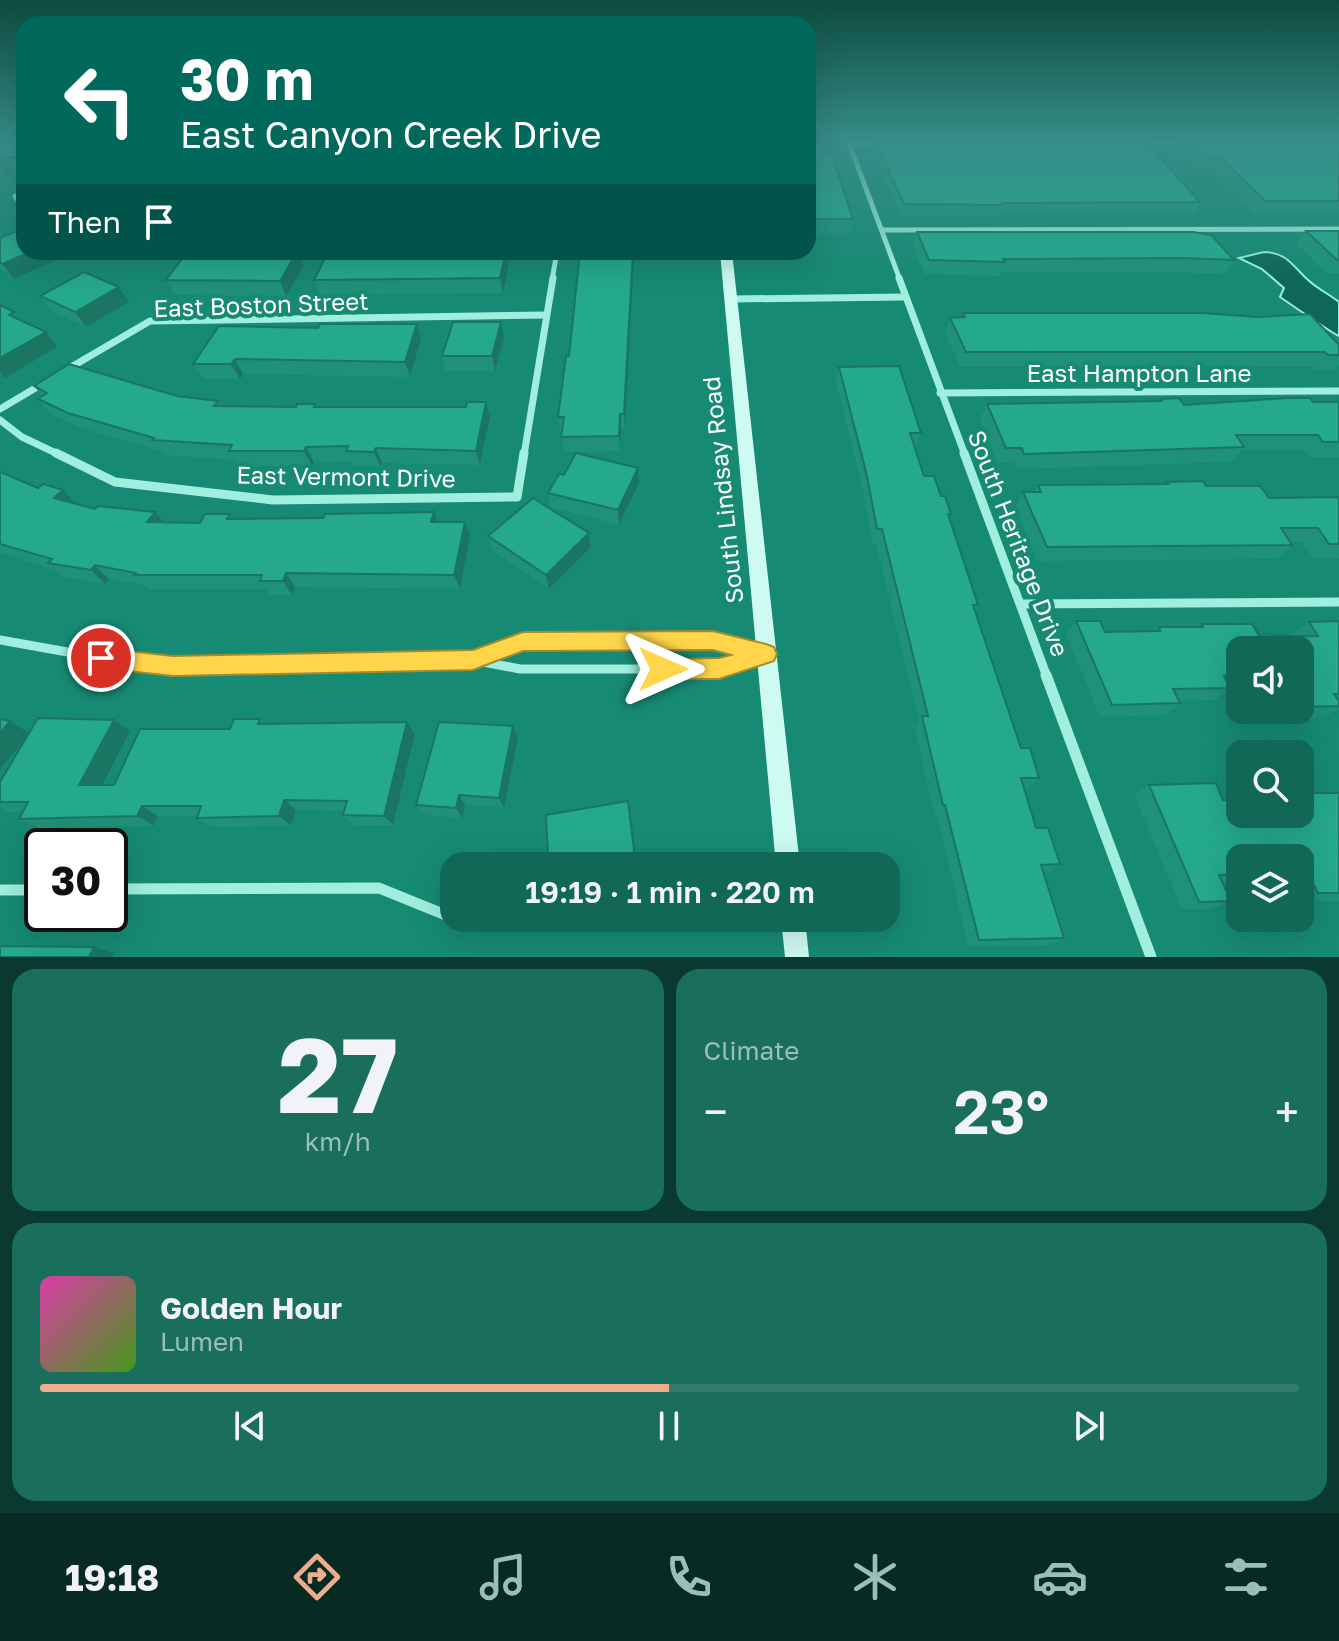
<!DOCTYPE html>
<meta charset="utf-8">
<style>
:root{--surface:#116856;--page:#1a6e5c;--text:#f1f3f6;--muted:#9cbeb9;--line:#307b6c;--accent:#eead8d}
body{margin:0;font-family:"Golos Text",sans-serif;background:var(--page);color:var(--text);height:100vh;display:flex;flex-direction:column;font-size:30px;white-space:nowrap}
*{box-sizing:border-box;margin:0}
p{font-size:26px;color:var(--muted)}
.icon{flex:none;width:44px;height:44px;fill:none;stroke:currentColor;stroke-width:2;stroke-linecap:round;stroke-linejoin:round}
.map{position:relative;height:957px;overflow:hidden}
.side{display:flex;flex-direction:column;gap:12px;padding:12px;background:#09392f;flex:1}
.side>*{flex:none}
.top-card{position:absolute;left:16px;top:16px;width:800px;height:244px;border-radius:24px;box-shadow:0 8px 32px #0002;background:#00695c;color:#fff;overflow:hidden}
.buttons{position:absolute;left:1226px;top:636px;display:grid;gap:16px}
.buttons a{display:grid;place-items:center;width:88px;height:88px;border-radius:16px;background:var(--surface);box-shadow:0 8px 32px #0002;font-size:40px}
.speed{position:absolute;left:24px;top:828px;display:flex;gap:16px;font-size:40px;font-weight:700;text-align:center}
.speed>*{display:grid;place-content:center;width:104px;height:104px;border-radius:50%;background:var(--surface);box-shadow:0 8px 32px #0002;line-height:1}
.speed .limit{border:4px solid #111;border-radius:12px;background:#fff;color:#111}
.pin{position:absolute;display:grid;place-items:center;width:68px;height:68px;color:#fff;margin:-34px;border:4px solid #fff;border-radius:50%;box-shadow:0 2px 8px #0007}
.me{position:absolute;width:88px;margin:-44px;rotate:90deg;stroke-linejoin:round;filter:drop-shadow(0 0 6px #0008)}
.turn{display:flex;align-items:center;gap:28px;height:168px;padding:0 32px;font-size:36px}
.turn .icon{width:104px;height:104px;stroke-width:2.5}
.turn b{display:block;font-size:56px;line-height:68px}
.then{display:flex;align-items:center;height:76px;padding:0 32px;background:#0003;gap:16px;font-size:30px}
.big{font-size:60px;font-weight:600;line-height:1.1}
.side .tile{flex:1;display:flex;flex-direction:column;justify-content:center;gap:12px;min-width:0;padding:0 28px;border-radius:24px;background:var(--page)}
.side .dial{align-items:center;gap:0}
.dial b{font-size:104px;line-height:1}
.song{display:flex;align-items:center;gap:24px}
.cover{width:96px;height:96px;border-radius:12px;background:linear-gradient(135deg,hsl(320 70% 55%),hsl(100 70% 35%))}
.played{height:8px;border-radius:4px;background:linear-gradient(90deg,var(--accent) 50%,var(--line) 50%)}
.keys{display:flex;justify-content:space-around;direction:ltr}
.heat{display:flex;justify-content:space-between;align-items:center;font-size:44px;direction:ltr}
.side .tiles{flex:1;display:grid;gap:12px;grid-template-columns:1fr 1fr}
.tile:last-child{grid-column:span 2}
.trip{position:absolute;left:440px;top:852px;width:460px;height:80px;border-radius:24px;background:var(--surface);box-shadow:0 8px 32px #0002;font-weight:600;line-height:80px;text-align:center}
.menu{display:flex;height:128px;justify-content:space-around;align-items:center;background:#072a22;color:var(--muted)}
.menu .icon{width:56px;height:56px}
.menu .on{color:var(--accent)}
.menu b{font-size:36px;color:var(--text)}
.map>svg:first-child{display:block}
.water{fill:#0f6857;stroke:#92f1dc;stroke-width:2}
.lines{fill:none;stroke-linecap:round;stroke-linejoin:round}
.minor-far3{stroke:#a0eede;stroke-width:5}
.minor-far2{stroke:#a0eede;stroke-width:7}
.minor-far1{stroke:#a0eede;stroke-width:9}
.minor{stroke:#a0eede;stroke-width:11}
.secondary{fill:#cdfaf1;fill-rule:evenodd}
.wall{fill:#209179}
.shaded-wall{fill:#1a7663}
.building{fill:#25a98d;stroke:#1a7663;stroke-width:2}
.route{fill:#ffd54a;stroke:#a68a30;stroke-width:2}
.labels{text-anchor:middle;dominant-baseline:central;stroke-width:8;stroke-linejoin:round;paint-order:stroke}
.street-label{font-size:24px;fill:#fff;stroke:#178a73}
</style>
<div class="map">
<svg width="1339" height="957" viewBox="0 0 1339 957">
<rect width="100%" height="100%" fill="#178a73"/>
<!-- water -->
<path class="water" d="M1264,252C1286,252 1293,266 1307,279C1316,288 1329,294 1339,302V336C1333,334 1289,303 1280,297L1284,288L1262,269L1239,258Z"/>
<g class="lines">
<!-- minor-far3 -->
<g class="minor-far3">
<polyline points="1136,142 1186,142"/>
<polyline points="882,143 849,143 900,280"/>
<polyline points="15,196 24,209"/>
<polyline points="882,230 1339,229"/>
<polyline points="552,280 557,252"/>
</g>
<!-- minor-far2 -->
<g class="minor-far2">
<polyline points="899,278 965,455"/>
<polyline points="731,299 904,297"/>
<polyline points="66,370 150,321 545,315"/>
<polyline points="940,393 1339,391"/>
<polyline points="0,409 44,383"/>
<polyline points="0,420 22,437 60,455"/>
<polyline points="524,455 553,278"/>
</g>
<!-- minor-far1 -->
<g class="minor-far1">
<polyline points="56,453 115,482 273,500 517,497 524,453"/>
<polyline points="964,453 1047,677"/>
<polyline points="1022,604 1339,602"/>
<polyline points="0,640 101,658 173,666 473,660 520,669 719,669 766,654"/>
<polyline points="473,660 523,641 713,640 766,654"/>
</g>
<!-- minor -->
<g class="minor">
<polyline points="1046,675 1151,957"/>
<polyline points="110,889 379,888 453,918"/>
<polyline points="0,890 42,890"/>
</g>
<!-- secondary -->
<g class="secondary">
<polygon points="720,252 732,252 800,866 776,866"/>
<polygon points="781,918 805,918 809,957 785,957"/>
</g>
</g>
<!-- wall -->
<g class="wall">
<polygon points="0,141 24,141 24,169 12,169 4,176 0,176"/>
<polygon points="873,141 1145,141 1200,202 1194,214 1000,214 999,217 901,216 872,148"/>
<polygon points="1178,141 1339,141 1339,214 1257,214 1214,171 1196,168 1175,147"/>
<polygon points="808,144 824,153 853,219 850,233 808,234"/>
<polygon points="1339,230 1339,273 1326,273 1297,244 1306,231"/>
<polygon points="917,232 1234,260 1225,274 1174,272 1001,272 1000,276 925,274 913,246"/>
<polygon points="0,238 24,252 53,252 58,259 14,279 0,268"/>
<polygon points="187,252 298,252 304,266 286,296 175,295 166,280"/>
<polygon points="580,252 635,252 633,277 625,429 621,429 620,451 564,452 562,432 560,432 558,417 569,356"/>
<polygon points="509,263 503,293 320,295 314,280"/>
<polygon points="40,296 129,302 86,327 51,311"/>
<polygon points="963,313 1339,345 1339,365 1335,370 1315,370 1313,367 960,367 945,332 950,318 961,317"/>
<polygon points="417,324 421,339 410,377 243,374 240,379 203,379 193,364"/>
<polygon points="504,337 495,371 446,371 442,356"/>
<polygon points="839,367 921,433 915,448 924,476 941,496 951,514 949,518 978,605 975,610 1021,748 1039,778 1028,788 1024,788 1036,828 1060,864 1047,873 1043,873 1064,938 1051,945 968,946 937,815 934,815 915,728 919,721 876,544 872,544 863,490 836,382"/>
<polygon points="34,386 177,396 221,406 296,407 315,404 316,407 466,407 486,402 490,417 480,465 382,463 380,466 353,466 351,461 314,462 312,466 239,466 235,460 163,455 161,451 81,428 51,414 38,399 42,396"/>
<polygon points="1161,399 1184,405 1339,402 1339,457 1309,457 1304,450 1242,450 1232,462 1017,469 1014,463 998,463 980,419 987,404 1159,401"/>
<polygon points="0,472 38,488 63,490 76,504 95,509 164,522 200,523 230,514 234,519 465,522 470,536 460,589 295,587 292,595 270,595 266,589 148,589 144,585 109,579 105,584 64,577 56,570 0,553"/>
<polygon points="564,475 639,483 619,525 551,507 548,493"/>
<polygon points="1166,482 1206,486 1269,498 1339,497 1339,559 1313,558 1302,542 1290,542 1292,545 1277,559 1037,561 1015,507 1023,492 1034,492 1038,485 1164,484"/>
<polygon points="589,533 591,547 549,589 492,550 488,536"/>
<polygon points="1076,621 1105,632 1155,631 1159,627 1198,627 1201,624 1260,637 1293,636 1292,635 1309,622 1339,621 1339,708 1323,718 1258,719 1253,710 1300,710 1300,650 1240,650 1240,688 1230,688 1215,700 1179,701 1180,703 1165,715 1100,717 1066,634"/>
<polygon points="260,719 265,724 407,722 415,734 393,825 353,825 343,815 344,811 296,810 291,826 212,827 197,818 197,816 158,816 154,826 39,828 19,819 22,812 9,812 0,807 0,782 114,720 130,731 103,785 114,785 230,729"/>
<polygon points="513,726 518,738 504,808 465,805 462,818 424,815 416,805"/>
<polygon points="1149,785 1223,800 1240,814 1339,793 1339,901 1300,901 1300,858 1240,858 1240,894 1234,882 1222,883 1231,901 1212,909 1182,909 1134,795"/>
</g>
<!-- shaded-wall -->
<g class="shaded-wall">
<polygon points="3,157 12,169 4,176 0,171 0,160"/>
<polygon points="30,252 53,252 58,259 14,279 2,264"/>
<polygon points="297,252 304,266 286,296 280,281"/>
<polygon points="506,252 507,252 509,263 503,293 500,278"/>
<polygon points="633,252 635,252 633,277 625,429 624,414"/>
<polygon points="119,287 129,302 86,327 75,312"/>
<polygon points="501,322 504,337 495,371 492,356"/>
<polygon points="417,324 421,339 410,377 405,362"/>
<polygon points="46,332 57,347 5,378 0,372 0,358"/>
<polygon points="235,359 243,374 240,379 231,364"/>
<polygon points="486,402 490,417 480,465 476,451"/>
<polygon points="620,414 621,429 620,451 619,436"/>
<polygon points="306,447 314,462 312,466 304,451"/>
<polygon points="376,448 382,463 380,466 374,452"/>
<polygon points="638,468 639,483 619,525 618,510"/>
<polygon points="63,490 77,504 54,498"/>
<polygon points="155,512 167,526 147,522"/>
<polygon points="434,512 439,527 431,522"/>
<polygon points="465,522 470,536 460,589 454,575"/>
<polygon points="589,533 591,547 549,589 546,575"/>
<polygon points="95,565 109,579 105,584 91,570"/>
<polygon points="286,573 295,587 292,595 283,581"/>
<polygon points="114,720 130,731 97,796 79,785"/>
<polygon points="10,721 29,733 0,770 0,733"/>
<polygon points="407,722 415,734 393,825 384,816"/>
<polygon points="513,726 518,738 504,808 499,798"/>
<polygon points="459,795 465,805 462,818 456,808"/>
<polygon points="284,800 296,810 291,826 279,816"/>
<polygon points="142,806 158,816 154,826 137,816"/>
<polygon points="94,947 114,953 112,957 89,957"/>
</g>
<!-- building -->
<g class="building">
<polygon points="0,141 24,141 24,157 3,157 0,160"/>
<polygon points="875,141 1145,141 1200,202 1002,203 1003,205 904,204"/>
<polygon points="1188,141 1339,141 1339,201 1265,201 1221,158 1203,155"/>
<polygon points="808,144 821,144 824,153 832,156 853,219 808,219"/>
<polygon points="24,228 24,252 30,252 2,264 0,262 0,238"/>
<polygon points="1306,231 1339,231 1339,260 1337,260"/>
<polygon points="917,232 1193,232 1211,235 1234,260 1182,258 1003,259 1005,262 929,260"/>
<polygon points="187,252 297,252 280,281 166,280"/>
<polygon points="328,252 506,252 500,278 314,280"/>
<polygon points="580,252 633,252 624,414 620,414 619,436 561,437 564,417 558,417 566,356 569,356"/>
<polygon points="84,272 119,287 75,312 40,296"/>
<polygon points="0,305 14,312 9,315 46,332 0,358"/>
<polygon points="963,313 1203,313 1257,317 1310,314 1339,345 1339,355 1328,355 1325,352 966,352 950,318 965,317"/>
<polygon points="453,322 501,322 492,356 442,356"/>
<polygon points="320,324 417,324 405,362 235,359 231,364 193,364 219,326 318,328"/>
<polygon points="69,364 177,396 218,401 214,406 296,407 297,404 315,404 314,407 466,407 467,402 486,402 476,451 376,448 374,452 346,451 348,446 306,447 304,451 229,451 232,445 152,440 154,438 68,413 38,399 47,393 34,386"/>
<polygon points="899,366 921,433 910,433 924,476 934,476 941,496 945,496 951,514 948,514 978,605 973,605 1021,748 1030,748 1039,778 1021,778 1036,828 1048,828 1060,864 1041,865 1064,938 979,940 945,805 943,805 922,716 928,716 882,529 877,529 867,476 839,367"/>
<polygon points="1179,398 1184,405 1288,398 1310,398 1313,402 1339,402 1339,442 1323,442 1318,435 1236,435 1244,447 1024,454 1022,448 1006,448 987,404 1162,401 1161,399"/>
<polygon points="576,453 638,468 618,510 548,493 559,474 564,475"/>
<polygon points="0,472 38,488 43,484 63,490 54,498 95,509 98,506 155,512 147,522 200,523 205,514 230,514 227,519 323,518 325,514 434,512 431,522 465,522 454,575 286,573 283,581 260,581 262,575 134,575 136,573 95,565 91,570 48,563 52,559 0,544"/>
<polygon points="1203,481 1206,486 1260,486 1269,498 1339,497 1339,544 1329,544 1318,528 1281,528 1292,545 1047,547 1023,492 1041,492 1038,485 1168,484 1166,482"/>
<polygon points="533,498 589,533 546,575 488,536"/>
<polygon points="1076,621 1100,621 1105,632 1160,631 1159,627 1203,627 1201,624 1252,624 1260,637 1318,636 1309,622 1339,621 1339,694 1334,694 1339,701 1339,706 1300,707 1300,650 1240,650 1240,676 1224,676 1230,688 1173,689 1180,703 1112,705"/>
<polygon points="38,718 114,720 79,785 114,785 140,729 230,729 234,719 260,719 258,724 407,722 384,816 343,815 347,801 284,800 279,816 197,818 201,806 142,806 137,816 19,819 28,802 0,802 0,782"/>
<polygon points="0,719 10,721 0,733"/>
<polygon points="439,722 513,726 499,798 459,795 456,808 416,805"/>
<polygon points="1216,783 1223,800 1240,799 1240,814 1300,814 1300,793 1339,793 1339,893 1318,893 1314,885 1300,885 1300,858 1240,858 1240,874 1219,875 1231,901 1199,902 1149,785"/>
<polygon points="628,801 636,866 530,866 530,859 548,855 546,815"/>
<polygon points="0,946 94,947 89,957 0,957"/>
</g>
<!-- sky -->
<linearGradient id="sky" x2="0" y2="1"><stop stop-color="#0d4c3f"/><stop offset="0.51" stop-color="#368d88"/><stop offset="1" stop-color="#368d88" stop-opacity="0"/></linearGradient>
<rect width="1339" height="275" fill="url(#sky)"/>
<!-- route -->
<polygon class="route" points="713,631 766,644 774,647 777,654 774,661 719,679 663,679 655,676 652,669 655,662 663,659 719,658 731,655 713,650 523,651 473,670 173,676 101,668 93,665 90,658 93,651 101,648 173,656 473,650 523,632"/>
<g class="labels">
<!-- street labels -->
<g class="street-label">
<text transform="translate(261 304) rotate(-2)">East Boston Street</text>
<text x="1139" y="372">East Hampton Lane</text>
<text transform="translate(346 476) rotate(1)">East Vermont Drive</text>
<text transform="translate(722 490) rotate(-96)">South Lindsay Road</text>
<text transform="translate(1019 543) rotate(69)">South Heritage Drive</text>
</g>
</g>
</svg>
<div class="buttons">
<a><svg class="icon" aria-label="sound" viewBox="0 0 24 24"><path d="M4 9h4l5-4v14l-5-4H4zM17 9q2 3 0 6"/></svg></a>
<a><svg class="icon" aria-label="search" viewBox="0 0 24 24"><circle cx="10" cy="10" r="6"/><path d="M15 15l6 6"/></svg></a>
<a><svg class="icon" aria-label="layers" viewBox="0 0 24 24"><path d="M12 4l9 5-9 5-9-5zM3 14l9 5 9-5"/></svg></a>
</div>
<div class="speed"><div class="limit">30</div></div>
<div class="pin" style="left:101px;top:658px;background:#d93025"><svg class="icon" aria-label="arrive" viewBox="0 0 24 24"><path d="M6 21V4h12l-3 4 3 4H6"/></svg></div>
<svg class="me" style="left:663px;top:669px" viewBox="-20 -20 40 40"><path d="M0-17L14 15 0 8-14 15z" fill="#ffd54a" stroke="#fff" stroke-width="4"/></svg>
<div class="trip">19:19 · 1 min · 220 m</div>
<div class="top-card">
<div class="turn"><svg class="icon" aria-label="left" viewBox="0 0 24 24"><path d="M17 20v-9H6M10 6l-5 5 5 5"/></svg><div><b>30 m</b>East Canyon Creek Drive</div></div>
<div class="then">Then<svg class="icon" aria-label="arrive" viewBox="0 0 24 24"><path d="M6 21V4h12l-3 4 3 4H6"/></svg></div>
</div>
</div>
<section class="side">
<div class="tiles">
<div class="tile dial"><b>27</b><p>km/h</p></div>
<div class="tile"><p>Climate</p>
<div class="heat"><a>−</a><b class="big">23°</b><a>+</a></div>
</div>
<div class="tile">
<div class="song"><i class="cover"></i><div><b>Golden Hour</b><p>Lumen</p></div></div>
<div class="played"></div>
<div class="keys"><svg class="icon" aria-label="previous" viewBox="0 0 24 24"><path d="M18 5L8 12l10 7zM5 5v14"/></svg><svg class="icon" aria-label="pause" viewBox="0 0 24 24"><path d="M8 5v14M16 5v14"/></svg><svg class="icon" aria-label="next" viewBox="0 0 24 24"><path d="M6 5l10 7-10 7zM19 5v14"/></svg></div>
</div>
</div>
</section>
<nav class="menu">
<b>19:18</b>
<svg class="icon on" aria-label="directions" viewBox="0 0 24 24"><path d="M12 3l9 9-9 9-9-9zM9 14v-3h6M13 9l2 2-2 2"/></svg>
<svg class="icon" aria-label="music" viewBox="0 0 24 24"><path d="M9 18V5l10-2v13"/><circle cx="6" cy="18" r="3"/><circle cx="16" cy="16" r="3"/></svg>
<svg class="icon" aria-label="phone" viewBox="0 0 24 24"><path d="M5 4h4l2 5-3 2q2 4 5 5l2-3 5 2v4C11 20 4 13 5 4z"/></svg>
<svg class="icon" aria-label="climate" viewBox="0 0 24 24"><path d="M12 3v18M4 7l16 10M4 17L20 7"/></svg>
<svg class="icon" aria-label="car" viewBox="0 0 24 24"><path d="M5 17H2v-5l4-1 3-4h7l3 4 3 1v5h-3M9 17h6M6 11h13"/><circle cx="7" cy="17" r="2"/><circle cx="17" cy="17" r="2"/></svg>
<svg class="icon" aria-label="filters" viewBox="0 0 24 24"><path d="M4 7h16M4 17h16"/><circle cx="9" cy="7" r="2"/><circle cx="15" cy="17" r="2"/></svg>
</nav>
